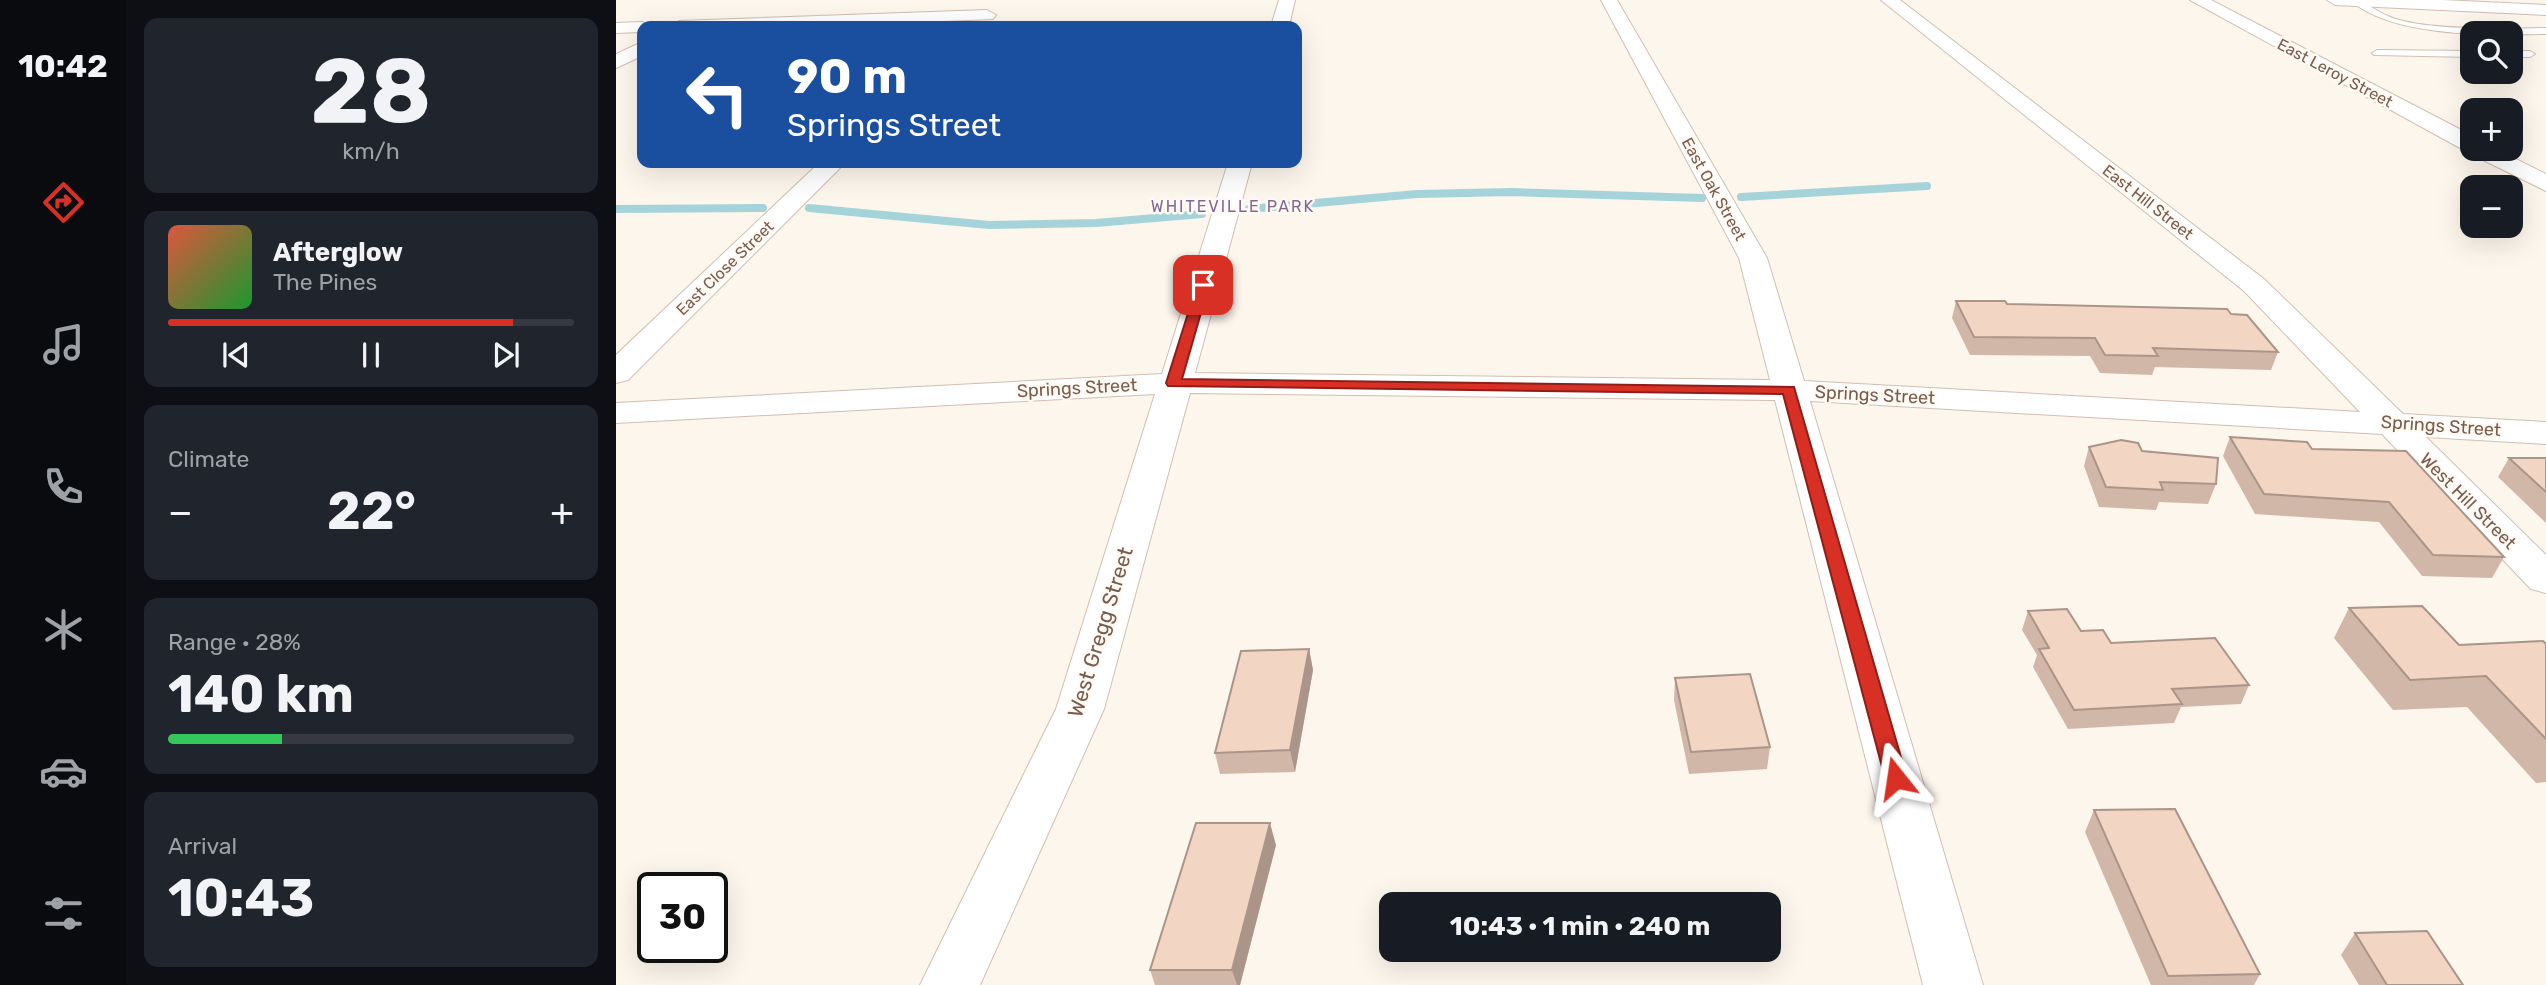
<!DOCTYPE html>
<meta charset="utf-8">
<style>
:root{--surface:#171b24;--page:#20242c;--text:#f1f3f6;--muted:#9ea1a6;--line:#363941;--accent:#d93025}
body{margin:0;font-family:Rubik,sans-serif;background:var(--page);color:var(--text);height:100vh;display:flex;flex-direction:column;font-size:26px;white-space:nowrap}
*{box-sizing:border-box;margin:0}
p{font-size:23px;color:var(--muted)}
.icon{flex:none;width:38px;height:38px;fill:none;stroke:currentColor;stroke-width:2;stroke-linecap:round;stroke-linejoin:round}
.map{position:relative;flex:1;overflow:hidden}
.drawer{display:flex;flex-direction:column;gap:18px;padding:18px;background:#0d0f14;width:490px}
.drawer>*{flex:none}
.guide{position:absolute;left:21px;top:21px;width:665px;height:147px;border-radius:14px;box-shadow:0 7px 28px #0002;background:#1a4fa0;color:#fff;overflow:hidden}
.tools{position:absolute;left:1844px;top:21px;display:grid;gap:14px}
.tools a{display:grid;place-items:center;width:63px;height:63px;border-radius:14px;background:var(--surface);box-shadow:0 7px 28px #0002;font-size:35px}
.speed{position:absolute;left:21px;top:872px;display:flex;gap:14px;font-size:35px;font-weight:700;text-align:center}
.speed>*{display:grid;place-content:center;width:91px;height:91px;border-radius:50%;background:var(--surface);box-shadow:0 7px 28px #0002;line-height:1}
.speed .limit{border:4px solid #111;border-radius:10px;background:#fff;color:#111}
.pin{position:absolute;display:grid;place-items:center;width:60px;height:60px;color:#fff;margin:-30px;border-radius:14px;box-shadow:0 4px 10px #0006}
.me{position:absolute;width:77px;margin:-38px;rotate:345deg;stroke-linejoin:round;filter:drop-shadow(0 0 5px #0008)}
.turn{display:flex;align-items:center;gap:24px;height:147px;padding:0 35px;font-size:32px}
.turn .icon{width:91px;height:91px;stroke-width:2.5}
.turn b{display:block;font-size:49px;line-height:60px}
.big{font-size:52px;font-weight:700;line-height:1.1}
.drawer .widget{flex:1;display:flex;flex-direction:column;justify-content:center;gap:10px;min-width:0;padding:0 24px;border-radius:14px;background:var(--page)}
.drawer .dial{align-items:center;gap:0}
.dial b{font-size:91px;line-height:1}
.song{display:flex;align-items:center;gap:21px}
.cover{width:84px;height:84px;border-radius:10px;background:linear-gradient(135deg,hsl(10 70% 55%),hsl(130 70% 35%))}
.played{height:7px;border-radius:4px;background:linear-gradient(90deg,var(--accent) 85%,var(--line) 85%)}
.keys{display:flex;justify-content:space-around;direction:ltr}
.heat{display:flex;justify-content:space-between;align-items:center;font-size:38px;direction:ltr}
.charge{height:10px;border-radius:5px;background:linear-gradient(90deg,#34c759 28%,var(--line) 0)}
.trip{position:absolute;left:763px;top:892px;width:402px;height:70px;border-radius:14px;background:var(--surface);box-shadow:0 7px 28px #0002;font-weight:700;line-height:70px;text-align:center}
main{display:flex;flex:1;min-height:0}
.menu{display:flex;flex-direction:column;width:126px;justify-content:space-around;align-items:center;background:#090b0e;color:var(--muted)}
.menu .icon{width:49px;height:49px}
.menu .active{color:var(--accent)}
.menu b{font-size:32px;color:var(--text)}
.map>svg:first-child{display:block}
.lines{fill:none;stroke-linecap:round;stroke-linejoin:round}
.stream{stroke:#a5d3da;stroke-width:8}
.lane-casing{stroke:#d1beb0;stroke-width:2}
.street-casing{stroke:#d1beb0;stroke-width:2}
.lane{fill:#fff;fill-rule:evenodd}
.street{fill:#fff;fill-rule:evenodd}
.wall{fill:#d1b7a8}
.shaded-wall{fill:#aa9588}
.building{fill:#f3d5c3;stroke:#aa9588;stroke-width:2}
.route{fill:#d93025;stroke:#8d1f18;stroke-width:2}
.labels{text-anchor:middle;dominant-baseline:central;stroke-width:5;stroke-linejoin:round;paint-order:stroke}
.far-street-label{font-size:16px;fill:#7a5c4d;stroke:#fffaf3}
.far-neighbourhood-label{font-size:16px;letter-spacing:2px;fill:#846695;stroke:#fffaf3}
.street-label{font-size:18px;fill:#7a5c4d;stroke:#fffaf3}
.near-street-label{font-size:21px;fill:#7a5c4d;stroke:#fffaf3}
</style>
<main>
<nav class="menu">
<b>10:42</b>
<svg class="icon active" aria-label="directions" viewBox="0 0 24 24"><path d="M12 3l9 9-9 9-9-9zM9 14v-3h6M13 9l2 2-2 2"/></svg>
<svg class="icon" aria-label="music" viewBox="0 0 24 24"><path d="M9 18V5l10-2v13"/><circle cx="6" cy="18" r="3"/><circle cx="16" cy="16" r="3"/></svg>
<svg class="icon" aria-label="phone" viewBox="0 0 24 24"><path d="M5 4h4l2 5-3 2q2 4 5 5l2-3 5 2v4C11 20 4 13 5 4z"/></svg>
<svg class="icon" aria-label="climate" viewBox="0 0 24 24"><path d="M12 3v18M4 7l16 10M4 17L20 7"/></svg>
<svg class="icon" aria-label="car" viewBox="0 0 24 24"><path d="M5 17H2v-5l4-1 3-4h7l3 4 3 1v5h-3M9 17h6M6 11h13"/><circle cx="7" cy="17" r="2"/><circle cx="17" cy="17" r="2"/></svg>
<svg class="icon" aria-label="filters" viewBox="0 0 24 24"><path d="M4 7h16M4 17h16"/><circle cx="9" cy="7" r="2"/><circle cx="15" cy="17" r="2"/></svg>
</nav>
<section class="drawer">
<div class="widget dial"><b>28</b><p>km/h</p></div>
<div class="widget">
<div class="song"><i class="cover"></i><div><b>Afterglow</b><p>The Pines</p></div></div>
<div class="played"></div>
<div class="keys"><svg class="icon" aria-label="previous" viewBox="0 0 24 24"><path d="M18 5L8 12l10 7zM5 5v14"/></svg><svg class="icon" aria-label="pause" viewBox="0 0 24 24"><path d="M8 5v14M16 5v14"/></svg><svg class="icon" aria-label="next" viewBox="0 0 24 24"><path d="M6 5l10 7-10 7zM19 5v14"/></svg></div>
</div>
<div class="widget"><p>Climate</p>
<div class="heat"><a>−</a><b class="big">22°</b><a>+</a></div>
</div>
<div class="widget"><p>Range · 28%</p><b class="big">140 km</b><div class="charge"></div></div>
<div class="widget"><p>Arrival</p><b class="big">10:43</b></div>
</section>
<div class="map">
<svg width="1930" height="985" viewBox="0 0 1930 985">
<rect width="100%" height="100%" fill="#fdf6ec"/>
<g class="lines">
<!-- stream -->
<g class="stream">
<polyline points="1125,197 1311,186"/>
<polyline points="193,208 373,225 480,223 586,214"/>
<polyline points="0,209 147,208"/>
<polyline points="633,209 801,194 896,192 1086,198"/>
</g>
<!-- lane casing -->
<g class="lane-casing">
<g id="lane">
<path d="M1743,0C1753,5 1762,12 1772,16C1804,31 1893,29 1930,28V34C1875,35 1779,38 1735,1Z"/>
<polygon points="1761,50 1857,51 1857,57 1758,55 1756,53"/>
<polygon points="1895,51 1914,51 1919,54 1914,57 1895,57"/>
</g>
</g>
<!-- street casing -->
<g class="street-casing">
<g id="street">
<polygon points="663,0 679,0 673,26 655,26"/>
<polygon points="985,0 1001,0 1151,258 1188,381 1744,412 1628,291 1265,0 1284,0 1648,279 1787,414 1930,422 1930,444 1810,437 1930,555 1930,593 1915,589 1766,434 1194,401 1367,985 1307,985 1159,400 574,393 488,709 364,985 304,985 440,709 539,394 0,423 0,403 546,374 612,163 636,163 579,373 1154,380 1123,258"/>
<polygon points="1574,0 1595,0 1857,136 1857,149 1880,149 1930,174 1930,191 1855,154"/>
<polygon points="1711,0 1826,0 1930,5 1930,15 1719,5"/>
<polygon points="371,10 380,15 377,19 204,26 54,26 63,21"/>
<polygon points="26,22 34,26 26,26 26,32 0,33 0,23"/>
<polygon points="26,42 26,56 0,68 0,54"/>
<polygon points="203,163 229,163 12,380 0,383 0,355"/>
</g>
</g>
<!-- lane -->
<use href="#lane" class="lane"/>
<!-- street -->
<use href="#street" class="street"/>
</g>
<!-- wall -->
<g class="wall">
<polygon points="1340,301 1391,304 1615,314 1662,352 1655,370 1539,367 1536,375 1484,373 1474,356 1354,355 1336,318"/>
<polygon points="1614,437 1696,449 1888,557 1876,578 1806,576 1763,522 1639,514 1607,456"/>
<polygon points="1473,447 1526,451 1600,484 1592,504 1543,502 1540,510 1483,507 1468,466"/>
<polygon points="1893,458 1930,458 1930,523 1882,477"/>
<polygon points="1733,608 1843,645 1930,644 1930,782 1920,783 1851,707 1777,710 1718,638"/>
<polygon points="1412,611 1495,643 1633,685 1625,704 1565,707 1558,723 1452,729 1417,667 1421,655 1406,630"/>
<polygon points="693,649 697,670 679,772 604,774 599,753"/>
<polygon points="1059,678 1154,747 1151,769 1073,774 1058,700"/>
<polygon points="1478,810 1644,974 1638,985 1535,985 1469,832"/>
<polygon points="660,845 624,985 539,985 534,970"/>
<polygon points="1739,933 1847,985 1743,985 1725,955"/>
</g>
<!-- shaded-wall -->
<g class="shaded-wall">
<polygon points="693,649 697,670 679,772 674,750"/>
<polygon points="654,823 660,845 624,985 621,985 616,970"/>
</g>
<!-- building -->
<g class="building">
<polygon points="1340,301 1389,301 1391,304 1611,309 1615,314 1631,315 1662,352 1537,348 1542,356 1489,355 1479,338 1358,337"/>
<polygon points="1614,437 1691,442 1696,449 1790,451 1888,557 1817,555 1773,502 1648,494"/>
<polygon points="1505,440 1522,443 1526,451 1602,458 1600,484 1544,482 1547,490 1490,487 1473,447"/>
<polygon points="1893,458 1930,458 1930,492"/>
<polygon points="1806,606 1843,645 1927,641 1930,644 1930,739 1870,676 1794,680 1733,608"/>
<polygon points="1451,609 1465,631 1487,630 1495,643 1599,638 1633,685 1556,689 1566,704 1458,710 1423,649 1433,648 1412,611"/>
<polygon points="693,649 674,750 599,753 625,651"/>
<polygon points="1134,674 1154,747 1075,752 1059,678"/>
<polygon points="1559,809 1644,974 1552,976 1478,810"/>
<polygon points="580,823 654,823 616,970 534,970"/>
<polygon points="1811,931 1847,985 1771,985 1739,933"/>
</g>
<!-- route -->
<polygon class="route" points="587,281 593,285 566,379 1178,387 1291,778 1287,784 1280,786 1272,784 1269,778 1167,394 552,386 550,383 581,285"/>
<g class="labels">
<!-- far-street labels -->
<g class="far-street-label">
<text transform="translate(1719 73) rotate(28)">East Leroy Street</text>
<text transform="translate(1098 189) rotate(61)">East Oak Street</text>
<text transform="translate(1532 202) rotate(38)">East Hill Street</text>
<text transform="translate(109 268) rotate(-44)">East Close Street</text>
</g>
<!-- far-neighbourhood labels -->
<g class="far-neighbourhood-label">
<text x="617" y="206">WHITEVILLE PARK</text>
</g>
<!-- street labels -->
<g class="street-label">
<text transform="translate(461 388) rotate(-3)">Springs Street</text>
<text transform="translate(1259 395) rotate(3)">Springs Street</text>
<text transform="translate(1825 426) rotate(4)">Springs Street</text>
<text transform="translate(1852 501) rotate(45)">West Hill Street</text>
</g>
<!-- near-street labels -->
<g class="near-street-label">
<text transform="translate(484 632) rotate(-73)">West Gregg Street</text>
</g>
</g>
</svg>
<div class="tools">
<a><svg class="icon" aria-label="search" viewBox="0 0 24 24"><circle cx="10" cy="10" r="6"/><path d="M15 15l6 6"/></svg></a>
<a>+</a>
<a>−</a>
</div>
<div class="speed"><div class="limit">30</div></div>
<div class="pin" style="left:587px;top:285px;background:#d93025"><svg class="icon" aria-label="arrive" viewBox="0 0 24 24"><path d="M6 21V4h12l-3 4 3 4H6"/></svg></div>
<svg class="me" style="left:1280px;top:778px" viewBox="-20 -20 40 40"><path d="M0-17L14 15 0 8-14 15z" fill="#d93025" stroke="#fff" stroke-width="4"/></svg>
<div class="trip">10:43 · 1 min · 240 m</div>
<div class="guide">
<div class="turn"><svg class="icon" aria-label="left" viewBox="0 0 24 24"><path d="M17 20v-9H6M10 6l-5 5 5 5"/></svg><div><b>90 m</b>Springs Street</div></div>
</div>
</div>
</main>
